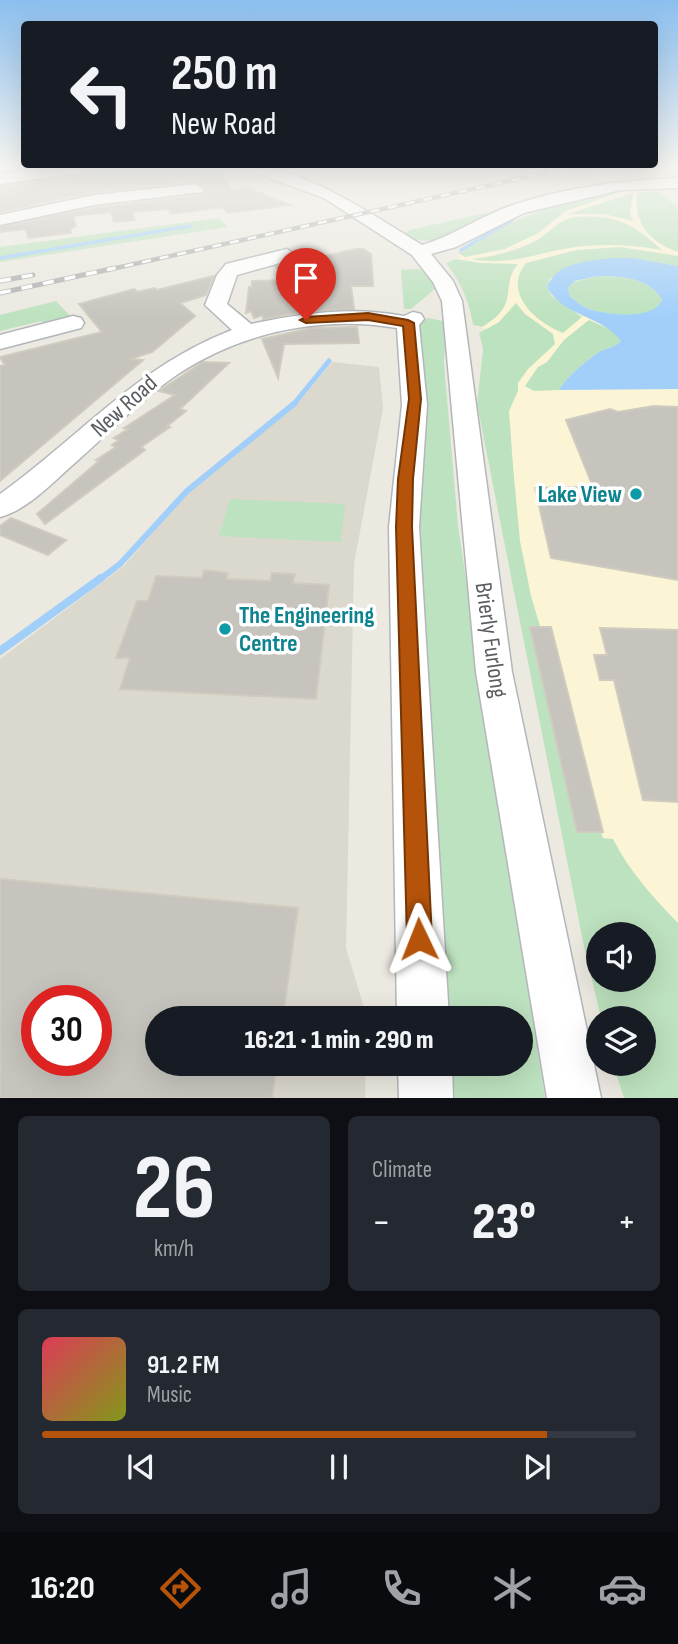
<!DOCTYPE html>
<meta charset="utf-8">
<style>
:root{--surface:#171b24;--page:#242831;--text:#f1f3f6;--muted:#9ea1a6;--line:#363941;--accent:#b45309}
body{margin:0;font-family:"Sofia Sans Condensed",sans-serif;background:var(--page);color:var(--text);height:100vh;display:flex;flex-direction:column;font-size:26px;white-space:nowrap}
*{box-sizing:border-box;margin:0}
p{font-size:23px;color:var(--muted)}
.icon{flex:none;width:38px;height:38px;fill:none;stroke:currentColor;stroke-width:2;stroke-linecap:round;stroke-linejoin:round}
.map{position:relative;height:1098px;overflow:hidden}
.details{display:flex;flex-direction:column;gap:18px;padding:18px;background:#0d0f14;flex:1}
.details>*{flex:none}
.top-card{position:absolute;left:21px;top:21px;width:637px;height:147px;border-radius:7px;box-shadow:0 7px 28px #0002;background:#171b24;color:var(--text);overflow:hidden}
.controls{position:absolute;left:586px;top:922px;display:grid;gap:14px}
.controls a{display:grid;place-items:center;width:70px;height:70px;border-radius:50%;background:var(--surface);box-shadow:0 7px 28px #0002;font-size:35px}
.speed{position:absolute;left:21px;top:985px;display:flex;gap:14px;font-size:35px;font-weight:700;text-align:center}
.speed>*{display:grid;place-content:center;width:91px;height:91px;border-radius:50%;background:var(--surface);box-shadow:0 7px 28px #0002;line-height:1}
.speed .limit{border:10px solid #d22;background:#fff;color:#111}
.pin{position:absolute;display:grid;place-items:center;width:60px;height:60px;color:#fff;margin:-72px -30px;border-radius:50% 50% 50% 0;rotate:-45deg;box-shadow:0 0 7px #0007}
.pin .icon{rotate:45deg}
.me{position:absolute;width:77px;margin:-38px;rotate:358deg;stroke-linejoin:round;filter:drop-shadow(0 0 5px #0008)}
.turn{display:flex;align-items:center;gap:24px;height:147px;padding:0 35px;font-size:32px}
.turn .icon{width:91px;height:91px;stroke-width:2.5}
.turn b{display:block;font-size:49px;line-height:60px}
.big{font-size:52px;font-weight:800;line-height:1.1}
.details .tile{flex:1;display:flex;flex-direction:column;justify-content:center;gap:10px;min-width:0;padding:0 24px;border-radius:10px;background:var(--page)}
.details .dial{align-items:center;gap:0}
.dial b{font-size:91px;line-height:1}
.song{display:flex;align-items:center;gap:21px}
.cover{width:84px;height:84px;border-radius:10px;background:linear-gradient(135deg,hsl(350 70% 55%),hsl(70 70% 35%))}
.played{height:7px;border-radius:4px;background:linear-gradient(90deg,var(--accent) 85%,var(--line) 85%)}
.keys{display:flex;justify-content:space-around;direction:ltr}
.heat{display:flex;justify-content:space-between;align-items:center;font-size:38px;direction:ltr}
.details .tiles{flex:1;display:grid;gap:18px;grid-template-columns:1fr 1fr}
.tile:last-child{grid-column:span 2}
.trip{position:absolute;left:145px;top:1006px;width:388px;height:70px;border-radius:35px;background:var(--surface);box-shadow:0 7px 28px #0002;font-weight:800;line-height:70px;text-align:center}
.tab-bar{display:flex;height:112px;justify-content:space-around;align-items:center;background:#090b0e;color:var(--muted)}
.tab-bar .icon{width:49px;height:49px}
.tab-bar .on{color:var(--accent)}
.tab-bar b{font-size:32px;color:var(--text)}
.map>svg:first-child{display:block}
.commercial{fill:#fbf4d5;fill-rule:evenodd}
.education{fill:#dbd8ce;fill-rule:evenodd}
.green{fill:#bde2bf;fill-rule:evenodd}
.water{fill:#a1cffa;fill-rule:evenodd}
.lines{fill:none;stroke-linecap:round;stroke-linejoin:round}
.stream-far3{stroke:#a1cffa;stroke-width:3.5}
.stream-far2{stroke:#a1cffa;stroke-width:5}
.stream-far1{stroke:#a1cffa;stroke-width:6}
.stream{stroke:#a1cffa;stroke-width:8}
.building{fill:#c6c4bd;stroke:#cfcbbf;stroke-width:2;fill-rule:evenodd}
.minor-casing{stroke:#b3b6ba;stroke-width:3}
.minor{fill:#fff;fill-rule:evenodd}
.rail-far1-casing{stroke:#b1b2b2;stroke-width:4.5}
.rail-casing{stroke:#b1b2b2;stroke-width:5}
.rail-far1{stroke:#fff;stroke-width:2.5;stroke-dasharray:9;stroke-linecap:butt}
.rail{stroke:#fff;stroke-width:3.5;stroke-dasharray:11;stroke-linecap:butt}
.route{fill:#b45309;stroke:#753606;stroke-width:2}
.culture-dot{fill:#0f9aa8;stroke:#fff;stroke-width:2.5}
.labels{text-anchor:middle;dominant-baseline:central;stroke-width:7;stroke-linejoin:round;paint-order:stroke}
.street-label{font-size:24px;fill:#595c60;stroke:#fff}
.culture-label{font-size:24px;font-weight:bold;fill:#0d838f;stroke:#fff;text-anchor:end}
</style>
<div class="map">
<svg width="678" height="1098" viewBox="0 0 678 1098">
<rect width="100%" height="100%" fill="#ebe9e0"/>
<!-- commercial -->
<path class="commercial" d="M639,188L664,195L678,208V1098H624L613,1064H644V1018H601L584,947L477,404L483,349L479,333L486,329L473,325L466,294L457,276L446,263L460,257L458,253L514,221L557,205ZM598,934H644V980H598Z"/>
<!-- education -->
<path class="education" d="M332,362L379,367L383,408L354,564L346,948L367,1018H158V1064H366L365,1098H0V659L124,566L189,491L295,406ZM37,1001H96V1060H37Z"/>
<!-- green -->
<g class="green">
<polygon points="629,189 566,211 538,233 505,249 465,257 458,253 514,221 546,209"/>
<path d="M654,191L664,195L678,208V252C649,242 634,223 637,193Z"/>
<polygon points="633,193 630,213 633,221 604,214 568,214"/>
<path d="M515,207C483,222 440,254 404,235L409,230Z"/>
<path d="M575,217C617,214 633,224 662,250C631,245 601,243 569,248C533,254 509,266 471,259C493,257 517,251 537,240C551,232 559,219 575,217Z"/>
<polygon points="219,218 228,227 0,262 0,247"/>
<path d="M620,247L678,256V266L634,258H611L550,278L547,287L552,296L582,317L563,333C535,322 502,292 526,263L577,250Z"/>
<path d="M456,259L481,263L518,264C499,286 522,304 482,327L473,325C469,301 461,282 446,263Z"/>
<polygon points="418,269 428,272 436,288 411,309 404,309 401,270"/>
<path d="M598,276C622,276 648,278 662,299C654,323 607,315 589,309C582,307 576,301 570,296L568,288L574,282Z"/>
<polygon points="56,301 71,317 46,326 41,321 0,331 0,315"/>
<path d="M516,303L525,314L553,334L555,344L528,369L518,383V391L509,411L513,466L520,541L531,596L603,838L613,839C629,871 653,897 678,923V1098H624L613,1064H644V1018H601L584,947L477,404L483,349L479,333L499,322ZM598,934H644V980H598Z"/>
<polygon points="429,318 446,322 444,364 458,526 545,1098 455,1098 452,1064 522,1064 522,1018 448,1018 416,637 418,322"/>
<path d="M589,320L614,331L621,341C614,349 603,348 596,354C582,365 569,374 559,390L534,391L525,386L538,367L547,362L564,340Z"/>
<polygon points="230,499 345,504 341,542 219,536"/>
</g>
<!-- water -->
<path class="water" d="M611,258H634L678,266V389L559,390C569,374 582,365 596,354C603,348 614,349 621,341C602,315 563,317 547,287C556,262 589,261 611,258ZM598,276C622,276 648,278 662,299C655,321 607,315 589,309C582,307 576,301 570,296L568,288L575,281Z"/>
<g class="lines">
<!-- stream-far3 -->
<g class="stream-far3">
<polyline points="461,250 511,221"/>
<polyline points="0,258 190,226"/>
</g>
<!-- stream-far2 -->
<polyline class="stream-far2" points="293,405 329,361"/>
<!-- stream-far1 -->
<polyline class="stream-far1" points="99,580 120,564 187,491 295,403"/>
<!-- stream -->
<polyline class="stream" points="0,651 101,578"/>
</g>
<!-- building -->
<g class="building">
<polygon points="106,165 215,165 233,191 246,187 290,205 227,213 223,207 171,214 168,209 132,212 135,220 114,222 111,212 73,216 76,226 70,229 71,233 28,238 26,229 0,232 0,227 94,208 202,195 206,190 205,187 196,181 93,192 0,212 0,186 96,174 105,168"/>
<polygon points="356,249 363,249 371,254 373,286 351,286 354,309 308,311 263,319 263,315 254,318 251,311 246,313 249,287 252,287 252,281 293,280 276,267"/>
<polygon points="214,276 206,295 180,303 195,316 152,352 130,359 143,360 0,481 0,366 5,365 0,357 102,332 79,304 134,289 138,292 154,288 157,290"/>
<polygon points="357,327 359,343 284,344 278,378 262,339 312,328"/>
<polygon points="203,362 229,363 180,409 186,411 167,426 170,427 141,447 145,450 45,524 37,514 99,461 96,460 116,447 112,445 119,440 114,438 128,429 124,428 175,395 159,391"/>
<polygon points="654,406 678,407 678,580 551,558 535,488 593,487 566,420 610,409 618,412"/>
<polygon points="11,518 66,540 48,555 0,535 0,526"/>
<polygon points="204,570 228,573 226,579 270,581 272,573 295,574 293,583 329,585 316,699 120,689 130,658 116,658 137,601 148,601 156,576 202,578"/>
<polygon points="530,627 551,627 603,832 577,832"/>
<polygon points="600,628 678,630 678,802 643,800 614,680 600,680 594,655 607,655"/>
<path d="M0,879L298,908L283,1018H158V1064H277L272,1098H0ZM37,1001H96V1060H37Z"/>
</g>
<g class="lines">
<!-- minor casing -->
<g class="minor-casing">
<g id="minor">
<polygon points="72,165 104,166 96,171 0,184 0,174"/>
<path d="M239,165C297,162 373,215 422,245C453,236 479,217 510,206C562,188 623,180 678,178V188L620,190L524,213L456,247L431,254L453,281L462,301L512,672L601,1098H547L476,672L442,301L433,282L412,255L324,198L242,168Z"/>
<polygon points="196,184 204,189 202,192 94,205 0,225 0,215 94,195"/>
<path d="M287,249L296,255L294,259L237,275L227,304L251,324C303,313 352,306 404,316L413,312L421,314L424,319L419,325L427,405L419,527L449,1018H397L389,527L402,405L397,328C322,315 242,332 178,374C141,399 110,432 77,461C55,480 28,510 0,517V494C81,436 136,367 232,330L205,305L217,275L226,264Z"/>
<polygon points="73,316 81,318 84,323 81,328 0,349 0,335"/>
<polygon points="398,1064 452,1064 453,1098 399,1098"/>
</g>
</g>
<!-- minor -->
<use href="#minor" class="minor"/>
<!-- rail-far1 casing -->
<g class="rail-far1-casing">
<g id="rail-far1">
<polyline points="572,174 609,165"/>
<polyline points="107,270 581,165"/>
</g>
</g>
<!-- rail casing -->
<g class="rail-casing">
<g id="rail">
<polyline points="0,281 33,275"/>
<polyline points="0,293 115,268"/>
</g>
</g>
<!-- rail-far1 -->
<use href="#rail-far1" class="rail-far1"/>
<!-- rail -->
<use href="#rail" class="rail"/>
</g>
<!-- sky -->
<linearGradient id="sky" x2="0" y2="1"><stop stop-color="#8bbfef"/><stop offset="0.52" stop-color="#f6f5f1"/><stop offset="1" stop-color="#f6f5f1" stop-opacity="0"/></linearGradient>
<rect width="678" height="318" fill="url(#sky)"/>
<!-- route -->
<polygon class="route" points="368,313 408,320 414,323 421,399 413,479 412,527 432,939 428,947 419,951 411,947 407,939 396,527 398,479 409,399 403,326 368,320 306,323 300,320 306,317"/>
<!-- markers -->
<g class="culture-dot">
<circle cx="636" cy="494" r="7"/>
<circle cx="225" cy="629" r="7"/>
</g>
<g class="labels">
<!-- street labels -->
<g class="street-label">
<text transform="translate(124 406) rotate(-42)">New Road</text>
<text transform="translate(491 640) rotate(82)">Brierly Furlong</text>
</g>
<!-- culture labels -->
<g class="culture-label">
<text x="622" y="494">Lake View</text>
<text x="239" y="615" text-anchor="start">The Engineering<tspan x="239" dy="28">Centre</tspan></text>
</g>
</g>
</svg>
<div class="controls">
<a><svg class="icon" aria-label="sound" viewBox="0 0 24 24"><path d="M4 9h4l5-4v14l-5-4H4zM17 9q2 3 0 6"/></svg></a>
<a><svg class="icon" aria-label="layers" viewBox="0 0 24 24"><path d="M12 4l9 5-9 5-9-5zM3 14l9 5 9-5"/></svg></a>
</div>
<div class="speed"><div class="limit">30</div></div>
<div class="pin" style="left:306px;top:320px;background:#d93025"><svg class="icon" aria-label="arrive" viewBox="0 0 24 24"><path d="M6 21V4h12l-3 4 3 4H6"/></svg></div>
<svg class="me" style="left:419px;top:939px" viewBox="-20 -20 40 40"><path d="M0-17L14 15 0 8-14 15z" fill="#b45309" stroke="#fff" stroke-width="4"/></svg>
<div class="trip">16:21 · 1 min · 290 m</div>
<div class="top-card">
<div class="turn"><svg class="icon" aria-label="left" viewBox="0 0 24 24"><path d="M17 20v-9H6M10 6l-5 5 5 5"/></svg><div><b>250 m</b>New Road</div></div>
</div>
</div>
<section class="details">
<div class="tiles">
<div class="tile dial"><b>26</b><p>km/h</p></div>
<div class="tile"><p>Climate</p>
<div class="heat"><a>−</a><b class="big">23°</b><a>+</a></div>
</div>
<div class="tile">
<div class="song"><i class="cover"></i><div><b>91.2 FM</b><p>Music</p></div></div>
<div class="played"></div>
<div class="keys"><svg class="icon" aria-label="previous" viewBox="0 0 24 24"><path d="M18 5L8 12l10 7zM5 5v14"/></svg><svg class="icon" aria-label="pause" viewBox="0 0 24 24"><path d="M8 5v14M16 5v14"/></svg><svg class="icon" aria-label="next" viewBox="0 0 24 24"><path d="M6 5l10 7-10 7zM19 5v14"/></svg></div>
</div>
</div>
</section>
<nav class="tab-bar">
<b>16:20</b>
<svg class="icon on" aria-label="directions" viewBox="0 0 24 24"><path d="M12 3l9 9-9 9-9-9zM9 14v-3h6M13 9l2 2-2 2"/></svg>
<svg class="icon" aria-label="music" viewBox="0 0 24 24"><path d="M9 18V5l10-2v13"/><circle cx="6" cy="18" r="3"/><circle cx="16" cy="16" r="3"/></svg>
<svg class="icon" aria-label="phone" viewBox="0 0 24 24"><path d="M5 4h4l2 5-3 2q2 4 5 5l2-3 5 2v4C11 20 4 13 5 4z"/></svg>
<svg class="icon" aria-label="climate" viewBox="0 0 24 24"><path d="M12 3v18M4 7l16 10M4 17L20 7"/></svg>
<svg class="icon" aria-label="car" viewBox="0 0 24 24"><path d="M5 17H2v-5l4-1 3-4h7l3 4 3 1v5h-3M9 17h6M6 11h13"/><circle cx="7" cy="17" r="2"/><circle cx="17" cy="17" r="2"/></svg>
</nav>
